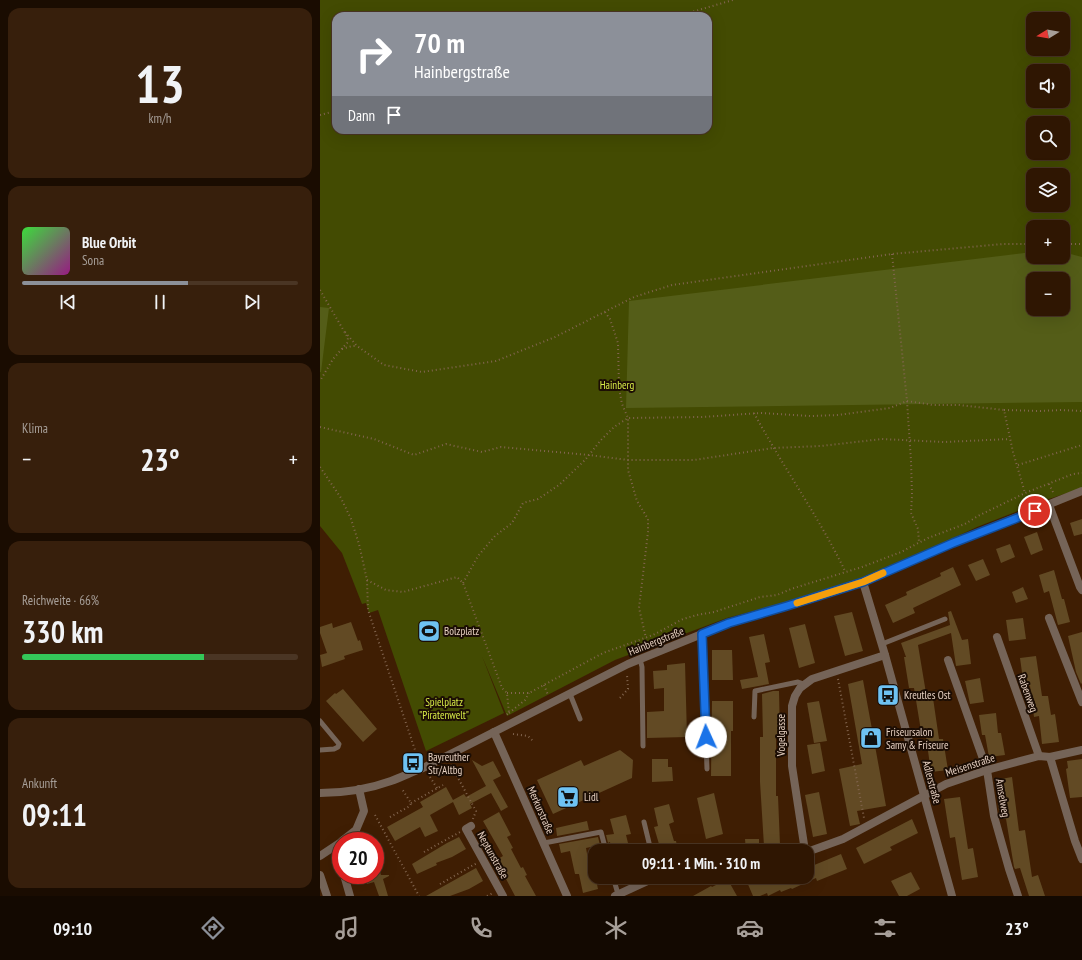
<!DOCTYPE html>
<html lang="de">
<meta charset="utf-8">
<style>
:root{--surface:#2f1602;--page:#371f0c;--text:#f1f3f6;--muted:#a79f99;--line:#4a3524;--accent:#8c9099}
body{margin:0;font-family:"PT Sans Narrow",sans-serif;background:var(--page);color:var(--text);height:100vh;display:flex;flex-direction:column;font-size:15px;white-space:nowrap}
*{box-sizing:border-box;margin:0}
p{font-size:13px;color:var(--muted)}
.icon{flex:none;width:22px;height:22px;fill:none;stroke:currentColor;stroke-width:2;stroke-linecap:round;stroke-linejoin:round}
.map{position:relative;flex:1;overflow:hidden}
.sheet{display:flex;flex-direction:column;gap:8px;padding:8px;background:#1a0c01;width:320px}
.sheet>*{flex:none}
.top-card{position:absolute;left:12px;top:12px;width:380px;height:122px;border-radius:12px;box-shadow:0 4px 16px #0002,0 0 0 1px var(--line);background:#8c9099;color:#fff;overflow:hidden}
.needle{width:26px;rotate:259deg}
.controls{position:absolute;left:706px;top:12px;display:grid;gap:8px}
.controls a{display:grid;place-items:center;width:44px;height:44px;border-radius:8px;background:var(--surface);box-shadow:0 4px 16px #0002,0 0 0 1px var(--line);font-size:20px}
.speed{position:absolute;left:12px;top:832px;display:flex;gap:8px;font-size:20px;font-weight:700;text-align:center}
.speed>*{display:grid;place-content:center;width:52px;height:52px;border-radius:50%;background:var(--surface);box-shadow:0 4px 16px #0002,0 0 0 1px var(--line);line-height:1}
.speed .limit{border:6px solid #d22;background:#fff;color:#111}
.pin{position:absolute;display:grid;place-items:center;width:34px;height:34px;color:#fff;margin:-17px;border:2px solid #fff;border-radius:50%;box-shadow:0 1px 4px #0007}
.me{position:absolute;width:44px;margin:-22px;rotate:358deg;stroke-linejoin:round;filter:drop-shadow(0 0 3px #0008)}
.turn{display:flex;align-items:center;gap:14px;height:84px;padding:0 16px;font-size:18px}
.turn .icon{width:52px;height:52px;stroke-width:2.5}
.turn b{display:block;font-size:28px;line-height:34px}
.then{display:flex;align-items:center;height:38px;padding:0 16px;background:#0003;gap:8px;font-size:15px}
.big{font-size:30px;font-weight:700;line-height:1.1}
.sheet .tile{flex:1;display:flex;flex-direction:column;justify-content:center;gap:6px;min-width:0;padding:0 14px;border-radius:12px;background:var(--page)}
.sheet .dial{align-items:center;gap:0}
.dial b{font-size:52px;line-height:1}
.song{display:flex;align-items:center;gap:12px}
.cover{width:48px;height:48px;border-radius:6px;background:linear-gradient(135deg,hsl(120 70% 55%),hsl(310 70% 35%))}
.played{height:4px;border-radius:2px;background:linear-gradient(90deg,var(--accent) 60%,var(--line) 60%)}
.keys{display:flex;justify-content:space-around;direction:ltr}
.heat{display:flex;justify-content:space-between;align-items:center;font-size:22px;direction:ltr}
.charge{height:6px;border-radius:3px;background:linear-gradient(90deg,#34c759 66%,var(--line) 0)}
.trip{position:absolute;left:268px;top:844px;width:226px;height:40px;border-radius:12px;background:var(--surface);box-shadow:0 4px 16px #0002,0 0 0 1px var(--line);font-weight:700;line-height:40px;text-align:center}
.menu{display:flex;height:64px;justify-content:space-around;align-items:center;background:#130901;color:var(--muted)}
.menu .icon{width:28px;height:28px}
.menu .selected{color:var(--accent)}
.menu b{font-size:18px;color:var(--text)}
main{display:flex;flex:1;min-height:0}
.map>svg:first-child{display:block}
.green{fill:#434b02;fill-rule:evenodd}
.forest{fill:#545d18;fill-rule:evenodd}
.building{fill:#624a24}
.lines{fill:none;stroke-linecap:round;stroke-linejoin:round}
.path{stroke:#82654f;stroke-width:2;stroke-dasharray:1 3;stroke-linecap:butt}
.service{stroke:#756458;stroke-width:5}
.minor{stroke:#756458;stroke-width:8}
.tertiary{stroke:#756458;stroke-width:8}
.route-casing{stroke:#114b97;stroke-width:10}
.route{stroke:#1a73e8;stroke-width:7}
.slow{stroke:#f59e0b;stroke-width:7}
.labels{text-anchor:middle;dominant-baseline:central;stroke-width:4;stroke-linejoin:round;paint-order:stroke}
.park-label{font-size:11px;fill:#d7eb47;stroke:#1b0d04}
.poi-label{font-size:11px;fill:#e5cfc0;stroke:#1b0d04;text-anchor:start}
.street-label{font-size:11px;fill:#e5cfc0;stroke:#1b0d04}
</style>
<main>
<section class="sheet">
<div class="tile dial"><b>13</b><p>km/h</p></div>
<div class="tile">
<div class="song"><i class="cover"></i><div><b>Blue Orbit</b><p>Sona</p></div></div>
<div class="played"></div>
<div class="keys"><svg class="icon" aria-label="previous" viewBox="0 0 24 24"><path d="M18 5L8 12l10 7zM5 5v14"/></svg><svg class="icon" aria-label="pause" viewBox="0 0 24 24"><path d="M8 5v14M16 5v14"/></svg><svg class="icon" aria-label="next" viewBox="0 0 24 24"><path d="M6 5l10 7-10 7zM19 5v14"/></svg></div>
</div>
<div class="tile"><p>Klima</p>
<div class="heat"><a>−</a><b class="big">23°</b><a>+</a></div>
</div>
<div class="tile"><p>Reichweite · 66%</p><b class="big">330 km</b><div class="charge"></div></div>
<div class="tile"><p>Ankunft</p><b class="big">09:11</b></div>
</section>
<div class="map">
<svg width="762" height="896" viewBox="0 0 762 896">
<rect width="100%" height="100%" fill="#3f1e03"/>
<!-- green -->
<path class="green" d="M0,0H762V488L726,500L657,527L561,572L495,595L407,618L295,660L187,716L162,656L184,713L106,751L58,610L49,613L46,603L42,604L22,553L0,526ZM16,16H388V130H16ZM713,19H743V49H713ZM713,71H743V101H713ZM713,123H743V153H713ZM713,175H743V205H713ZM713,227H743V257H713ZM713,279H743V309H713Z"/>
<!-- forest -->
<g class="forest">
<path d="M713,252V257H743V252L762,257V402L306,408L309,301ZM713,279H743V309H713Z"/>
<polygon points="0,307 9,308 1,372 0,372"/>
</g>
<!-- building -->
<g class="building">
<polygon points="762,519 762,534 754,536 750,523"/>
<polygon points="717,532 723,550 711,555 704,537"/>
<polygon points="690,544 695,557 681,563 676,549"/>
<polygon points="663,559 670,575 656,581 648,565"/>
<polygon points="633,567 641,585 593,608 595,613 573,623 565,605 587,595 586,592 621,576 620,573"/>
<polygon points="734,570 742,599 744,599 750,622 738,625 729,591 724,593 719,575"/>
<polygon points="703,587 708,599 696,603 692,592"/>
<polygon points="631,611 642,640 648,639 651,664 636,666 631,633 598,645 607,699 613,698 619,739 623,739 628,770 611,772 605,730 601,731 594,688 589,688 584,657 586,657 581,643 630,625 628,612"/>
<polygon points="532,612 543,651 525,656 514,616"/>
<polygon points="703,618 706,639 689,641 686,620"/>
<polygon points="31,622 38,641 40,640 43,650 24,656 25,659 2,667 0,655 7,653 0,633 0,627 12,623 13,628"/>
<polygon points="485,624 495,663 479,668 469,628"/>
<polygon points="762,632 762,683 761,684 756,672 748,636"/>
<polygon points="444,634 450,662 445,663 449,684 422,689 420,680 438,677 429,637"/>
<polygon points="392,650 412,650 413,680 392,680"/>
<polygon points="716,656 722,696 728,696 731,715 735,714 739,742 722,744 719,716 714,717 710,686 704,687 700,658"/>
<polygon points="365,663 367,737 327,738 327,712 344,711 344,688 334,689 333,671 347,670 347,665"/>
<polygon points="660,678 664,702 650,704 645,681"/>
<polygon points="543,680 566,806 537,811 540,824 530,826 519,769 542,764 528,684"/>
<polygon points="23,689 57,729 43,742 6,701 15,693 16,694"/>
<polygon points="453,691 459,691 460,736 456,736 456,796 458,796 460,845 444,846 440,782 440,737 443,737 442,694"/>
<polygon points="392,701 413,701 413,731 411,731 411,776 391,776"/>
<polygon points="499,701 507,741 494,743 487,703"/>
<polygon points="676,713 678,733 681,733 685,755 669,757 665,735 662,735 659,715"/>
<polygon points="500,743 505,771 492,774 487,745"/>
<polygon points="300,750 313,760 312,778 233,814 217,780 261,760 264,766"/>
<polygon points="332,759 348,759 348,767 352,767 353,781 332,782"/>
<polygon points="762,759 762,797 750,798 746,769 748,768 747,761"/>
<polygon points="152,760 162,766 173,761 181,776 173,780 188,807 181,811 171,793 150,804 152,808 139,815 133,802 110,815 118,831 105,837 100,827 75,841 67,827 103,807 100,802 126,787 133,800 144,794 146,797 166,786"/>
<polygon points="692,777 699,831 705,830 712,877 718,875 725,896 709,896 700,868 695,869 694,867 686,819 680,819 675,780"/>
<polygon points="499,792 507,834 493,837 485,795"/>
<polygon points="394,793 403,834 386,839 377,798"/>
<polygon points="640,797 648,849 653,848 658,877 642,880 635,837 630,838 624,799"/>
<polygon points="349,804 354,822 349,824 354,841 356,841 358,851 341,851 334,827 338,826 334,808"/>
<polygon points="179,812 191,835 187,837 193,848 191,849 201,868 203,867 207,875 205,876 216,896 195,896 176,860 183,856 163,821"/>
<polygon points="306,815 311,834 306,835 310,851 292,851 290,842 288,843 286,835 294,834 290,819"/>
<polygon points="592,819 598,833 570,847 572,850 544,864 536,848"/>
<polygon points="267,821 269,830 237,836 236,828"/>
<polygon points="139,837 146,849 132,857 116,863 117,865 97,874 92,864 127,843"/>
<polygon points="278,837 280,845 266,848 270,871 274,870 278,889 263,893 259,874 255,874 250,851 241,853 239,844"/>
<polygon points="425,839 439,839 439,851 426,851"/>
<polygon points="521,854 527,869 497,881 496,878 472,889 471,888 461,892 460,890 448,896 447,893 440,896 433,896 427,882 440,877 487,877 487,868"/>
<polygon points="55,860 56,860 61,875 69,875 69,876 63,879 68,896 59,896 54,882 47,884 44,875 55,875"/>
<polygon points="156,868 163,881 149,889 130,896 106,896"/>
<polygon points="591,872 600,889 587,896 579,896 571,881"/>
<polygon points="408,880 417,896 373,896 391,886 392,887 400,883 401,885"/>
</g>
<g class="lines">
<!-- path -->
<g class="path">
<polyline points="358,16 413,0"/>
<polyline points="0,115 16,111"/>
<polyline points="743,244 762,244"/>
<polyline points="572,254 587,401 591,461 592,495 591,513 598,529 599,542"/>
<polyline points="0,290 28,338 27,343 13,359 0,381"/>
<polyline points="285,312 290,319 298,343 299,388 302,404 308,418 308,470 317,501 328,519 328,532 319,608 326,638"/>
<polyline points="25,332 37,346 64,365 102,372 176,361 235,337 314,297 352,285 572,254 683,244 713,244"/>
<polyline points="22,349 32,346 37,346"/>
<polyline points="684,410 720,411 741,410 762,411"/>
<path d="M434,413C463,467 499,517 525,571"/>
<polyline points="0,427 54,439 94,455 126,444 162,452 181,447 269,455 308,460 374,460 453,448 501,446 562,439 624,442 690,439"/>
<polyline points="698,465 762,445"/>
<polyline points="0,467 21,498 31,519 39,544 47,580 48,610 98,759"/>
<polyline points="729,484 734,494"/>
<polyline points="47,580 66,590 83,592 137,577 143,583 182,688 187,693 189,713 186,715"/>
<polyline points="143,583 158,556 175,536 192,523 203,503 218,499 239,485 265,460 281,440 294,427 308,418 382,417 441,413 491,416 518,415 570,408 587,401 613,405 639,405 684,410 693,452 705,493"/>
<polyline points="518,679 544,818"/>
<polyline points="224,685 228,695"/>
<polyline points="187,693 209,693 283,653 333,635 363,619 377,615 394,612 440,597 457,595 471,589 542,567 581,552 608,538 645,524 658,516 705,493 753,474 762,473"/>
<polyline points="300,698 308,689 307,675"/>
<polyline points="189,713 205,700 209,693"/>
<polyline points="193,734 208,736 213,741"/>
<polyline points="131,765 156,811 153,819"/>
<polyline points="110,777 117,788"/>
<polyline points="91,803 123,785"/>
<polyline points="55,815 99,896"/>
<polyline points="70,817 90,806 91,803 82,789"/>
<polyline points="104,852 140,832"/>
<polyline points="120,884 157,863"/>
<polyline points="167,896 173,893"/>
</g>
<!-- service -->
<g class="service">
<polyline points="382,634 387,769"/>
<polyline points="562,644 625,619"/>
<polyline points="320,659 322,667 323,746"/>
<polyline points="250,694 260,719"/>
<polyline points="434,717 435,691 478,682 484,684"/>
<polyline points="0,721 19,744 18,747 14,749 0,750"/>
<polyline points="324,822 331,851"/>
<polyline points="224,843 281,832 286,851"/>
<polyline points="293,877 298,894"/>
</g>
<!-- minor -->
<g class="minor">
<polyline points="729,505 760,587 762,590"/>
<polyline points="729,618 762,702"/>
<polyline points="677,637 719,756"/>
<polyline points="628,660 667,770 674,816 689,869 698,896"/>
<polyline points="174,732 247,896"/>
<polyline points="730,757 755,841 762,859"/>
<polyline points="151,826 146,829 183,896"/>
<polyline points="15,847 21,867"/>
<polyline points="485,851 472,766 472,706 475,696 480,688 492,679 565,655"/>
<polyline points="487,852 523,839 626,784 667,770 719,756 730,757 762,750"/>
<polyline points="0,875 7,896"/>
<polyline points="24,875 30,896"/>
<polyline points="295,896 336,877"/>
</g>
<!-- tertiary -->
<g class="tertiary">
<polyline points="543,582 565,655 632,896"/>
<path d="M0,793C24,793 49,789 71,781C82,777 92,772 103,768L308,664L409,623L467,606L543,582L633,543L762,491"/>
<polyline points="22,841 36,830 44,811 39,789"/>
<polyline points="0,856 21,842"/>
</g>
</g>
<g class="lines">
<!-- route casing -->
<g class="route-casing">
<polyline id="route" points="386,737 382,634 409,623 467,606 543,582 633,543 715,511"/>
</g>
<!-- route -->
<use href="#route" class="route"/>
<!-- slow -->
<polyline class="slow" points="477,603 543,582 563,573"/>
</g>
<!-- icons -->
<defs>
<g id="stadium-square" transform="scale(1.15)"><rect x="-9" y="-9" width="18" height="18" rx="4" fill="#6ec2f3" stroke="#1b0d04"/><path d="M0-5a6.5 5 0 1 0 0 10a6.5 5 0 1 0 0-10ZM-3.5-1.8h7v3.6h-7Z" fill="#111"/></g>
<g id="bus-square" transform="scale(1.15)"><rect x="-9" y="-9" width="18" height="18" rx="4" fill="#6ec2f3" stroke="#1b0d04"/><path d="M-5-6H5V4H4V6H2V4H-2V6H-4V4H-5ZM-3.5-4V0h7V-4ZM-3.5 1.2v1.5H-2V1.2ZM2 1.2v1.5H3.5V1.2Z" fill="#111"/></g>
<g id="shop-square" transform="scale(1.15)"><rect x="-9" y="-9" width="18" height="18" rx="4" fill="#6ec2f3" stroke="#1b0d04"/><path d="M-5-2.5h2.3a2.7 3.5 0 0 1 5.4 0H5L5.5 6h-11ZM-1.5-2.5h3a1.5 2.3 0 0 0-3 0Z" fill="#111"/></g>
<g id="supermarket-square" transform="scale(1.15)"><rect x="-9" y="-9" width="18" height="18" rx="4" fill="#6ec2f3" stroke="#1b0d04"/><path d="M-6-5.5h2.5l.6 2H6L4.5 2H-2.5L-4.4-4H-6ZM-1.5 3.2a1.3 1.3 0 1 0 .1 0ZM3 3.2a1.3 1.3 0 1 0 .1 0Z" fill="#111"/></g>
</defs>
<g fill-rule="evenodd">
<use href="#stadium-square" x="109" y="631"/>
<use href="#bus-square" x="568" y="695"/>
<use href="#shop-square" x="551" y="738"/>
<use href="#bus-square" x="93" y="763"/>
<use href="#supermarket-square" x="248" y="797"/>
</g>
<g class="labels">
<!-- park labels -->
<g class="park-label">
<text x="297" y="385">Hainberg</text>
<text x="124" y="702">Spielplatz<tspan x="124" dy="13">"Piratenwelt"</tspan></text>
</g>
<!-- poi labels -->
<g class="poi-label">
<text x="124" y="631">Bolzplatz</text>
<text x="584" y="695">Kreutles Ost</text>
<text x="566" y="732">Friseursalon<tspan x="566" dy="13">Samy &amp; Friseure</tspan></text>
<text x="108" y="757">Bayreuther<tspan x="108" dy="13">Str/Altbg</tspan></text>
<text x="264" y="797">Lidl</text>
</g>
<!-- street labels -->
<g class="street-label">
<text transform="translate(336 641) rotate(-22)">Hainbergstraße</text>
<text transform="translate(708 693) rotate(70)">Rabenweg</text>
<text transform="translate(461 735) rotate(-90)">Vogelgasse</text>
<text transform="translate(650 765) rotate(-18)">Meisenstraße</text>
<text transform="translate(612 782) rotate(75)">Adlerstraße</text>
<text transform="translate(683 798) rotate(80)">Amselweg</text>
<text transform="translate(221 810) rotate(66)">Merkurstraße</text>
<text transform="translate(173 855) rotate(61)">Neptunstraße</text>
</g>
</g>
</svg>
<div class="controls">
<a><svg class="needle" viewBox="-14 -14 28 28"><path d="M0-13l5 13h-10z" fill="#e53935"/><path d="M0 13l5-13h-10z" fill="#a79f99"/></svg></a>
<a><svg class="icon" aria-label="sound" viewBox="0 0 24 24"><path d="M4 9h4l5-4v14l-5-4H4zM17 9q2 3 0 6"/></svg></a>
<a><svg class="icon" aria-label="search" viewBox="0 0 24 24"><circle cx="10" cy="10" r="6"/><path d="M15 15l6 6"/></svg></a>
<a><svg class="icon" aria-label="layers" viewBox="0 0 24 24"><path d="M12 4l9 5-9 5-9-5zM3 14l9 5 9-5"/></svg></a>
<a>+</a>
<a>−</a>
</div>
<div class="speed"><div class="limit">20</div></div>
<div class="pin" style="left:715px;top:511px;background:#d93025"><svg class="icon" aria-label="arrive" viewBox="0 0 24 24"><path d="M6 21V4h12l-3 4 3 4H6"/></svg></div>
<svg class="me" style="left:386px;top:737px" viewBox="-20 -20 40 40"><circle r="19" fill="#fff"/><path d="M0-13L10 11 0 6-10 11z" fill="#1a73e8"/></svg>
<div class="trip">09:11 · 1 Min. · 310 m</div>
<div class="top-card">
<div class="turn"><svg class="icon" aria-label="right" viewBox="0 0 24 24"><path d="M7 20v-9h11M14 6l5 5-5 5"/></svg><div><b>70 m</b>Hainbergstraße</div></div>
<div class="then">Dann<svg class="icon" aria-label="arrive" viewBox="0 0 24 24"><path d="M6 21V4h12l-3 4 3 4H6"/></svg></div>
</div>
</div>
</main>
<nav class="menu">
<b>09:10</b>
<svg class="icon selected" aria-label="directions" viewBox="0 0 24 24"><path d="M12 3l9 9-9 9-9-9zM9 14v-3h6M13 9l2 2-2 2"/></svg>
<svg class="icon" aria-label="music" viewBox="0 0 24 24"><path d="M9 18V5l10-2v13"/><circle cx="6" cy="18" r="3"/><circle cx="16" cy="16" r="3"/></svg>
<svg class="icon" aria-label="phone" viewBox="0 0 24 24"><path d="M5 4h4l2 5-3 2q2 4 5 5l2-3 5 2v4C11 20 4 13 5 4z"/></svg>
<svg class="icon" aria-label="climate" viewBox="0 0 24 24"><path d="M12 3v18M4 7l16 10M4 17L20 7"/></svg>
<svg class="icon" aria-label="car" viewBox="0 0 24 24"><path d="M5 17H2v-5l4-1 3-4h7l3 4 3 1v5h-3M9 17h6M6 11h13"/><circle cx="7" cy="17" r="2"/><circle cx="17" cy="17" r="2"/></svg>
<svg class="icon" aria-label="filters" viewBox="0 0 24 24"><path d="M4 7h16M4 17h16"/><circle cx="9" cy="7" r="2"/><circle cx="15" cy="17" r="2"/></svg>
<b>23°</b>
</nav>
